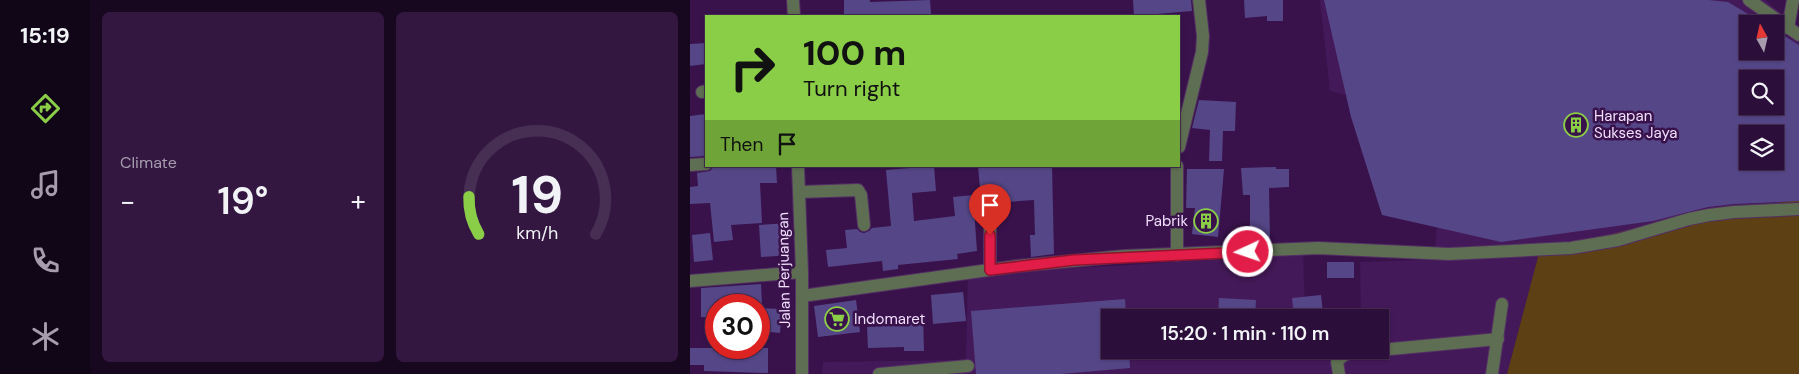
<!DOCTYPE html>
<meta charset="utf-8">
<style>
:root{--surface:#2b0e39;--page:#331741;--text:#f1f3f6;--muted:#a69cae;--line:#472e53;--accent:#8ace47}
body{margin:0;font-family:"DM Sans",sans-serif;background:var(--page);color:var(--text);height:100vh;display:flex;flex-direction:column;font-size:19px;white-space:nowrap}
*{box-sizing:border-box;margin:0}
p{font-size:16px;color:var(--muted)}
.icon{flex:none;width:28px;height:28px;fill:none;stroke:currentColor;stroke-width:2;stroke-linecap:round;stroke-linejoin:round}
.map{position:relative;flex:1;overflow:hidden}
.panel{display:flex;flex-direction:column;gap:12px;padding:12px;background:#18081f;width:600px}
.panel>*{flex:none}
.guide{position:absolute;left:15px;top:15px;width:475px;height:152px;border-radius:0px;box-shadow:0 1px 4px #0004,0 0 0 1px var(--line);background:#8ace47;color:#111;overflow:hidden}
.needle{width:32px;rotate:352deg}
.fabs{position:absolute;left:1049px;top:15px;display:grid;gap:10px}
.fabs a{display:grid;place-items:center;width:45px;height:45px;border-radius:0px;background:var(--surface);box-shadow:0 1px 4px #0004,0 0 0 1px var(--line);font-size:25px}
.speed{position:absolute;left:15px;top:294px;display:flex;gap:10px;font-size:25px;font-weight:700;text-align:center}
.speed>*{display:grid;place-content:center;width:65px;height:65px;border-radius:50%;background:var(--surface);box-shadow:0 1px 4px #0004,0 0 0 1px var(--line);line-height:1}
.speed .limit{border:8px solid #d22;background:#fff;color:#111}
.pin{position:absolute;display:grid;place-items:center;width:42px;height:42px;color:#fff;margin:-51px -21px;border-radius:50% 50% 50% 0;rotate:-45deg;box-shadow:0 0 5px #0007}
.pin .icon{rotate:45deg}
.me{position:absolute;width:55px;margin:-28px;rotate:267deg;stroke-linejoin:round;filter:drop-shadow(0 0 4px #0008)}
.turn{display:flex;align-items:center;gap:18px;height:105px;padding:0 15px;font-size:22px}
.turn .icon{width:65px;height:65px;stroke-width:2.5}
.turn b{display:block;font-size:35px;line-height:42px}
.then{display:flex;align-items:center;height:48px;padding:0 15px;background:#0003;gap:10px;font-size:19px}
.big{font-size:38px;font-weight:600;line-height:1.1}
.panel .tile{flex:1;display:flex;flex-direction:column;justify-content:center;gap:8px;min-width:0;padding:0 18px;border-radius:8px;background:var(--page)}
.panel .dial{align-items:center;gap:0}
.dial svg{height:130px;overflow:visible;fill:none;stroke:var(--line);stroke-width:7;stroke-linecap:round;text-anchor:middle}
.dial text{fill:var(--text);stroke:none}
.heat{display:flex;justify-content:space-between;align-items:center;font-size:28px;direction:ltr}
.panel .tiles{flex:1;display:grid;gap:12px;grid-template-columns:repeat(2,1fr)}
.trip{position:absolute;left:411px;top:309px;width:288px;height:50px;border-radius:0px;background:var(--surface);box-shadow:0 1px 4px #0004,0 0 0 1px var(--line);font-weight:600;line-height:50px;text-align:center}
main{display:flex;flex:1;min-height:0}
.menu{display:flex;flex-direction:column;width:90px;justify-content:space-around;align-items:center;background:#110617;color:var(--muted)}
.menu .icon{width:35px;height:35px}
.menu .on{color:var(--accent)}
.menu b{font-size:22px;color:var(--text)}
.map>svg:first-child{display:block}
.built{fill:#441959;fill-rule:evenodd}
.green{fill:#5e4015}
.building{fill:#554687;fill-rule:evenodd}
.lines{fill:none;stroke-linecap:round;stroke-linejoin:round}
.minor-casing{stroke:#532f64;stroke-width:14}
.minor{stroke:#5e6e52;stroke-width:12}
.route-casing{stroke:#92132f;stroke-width:12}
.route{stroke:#e11d48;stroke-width:9}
.labels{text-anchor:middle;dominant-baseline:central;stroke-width:5;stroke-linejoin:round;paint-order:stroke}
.poi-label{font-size:15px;fill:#f0dffb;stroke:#39124c;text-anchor:start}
.street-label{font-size:15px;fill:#f0dffb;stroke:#39124c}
</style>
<main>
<nav class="menu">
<b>15:19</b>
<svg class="icon on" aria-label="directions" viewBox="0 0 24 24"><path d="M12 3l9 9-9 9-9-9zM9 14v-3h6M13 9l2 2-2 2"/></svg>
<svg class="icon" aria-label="music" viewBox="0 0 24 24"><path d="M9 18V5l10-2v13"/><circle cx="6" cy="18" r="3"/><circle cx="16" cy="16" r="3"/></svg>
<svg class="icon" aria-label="phone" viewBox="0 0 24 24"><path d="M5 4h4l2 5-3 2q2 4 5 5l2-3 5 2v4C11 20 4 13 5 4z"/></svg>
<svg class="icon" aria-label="climate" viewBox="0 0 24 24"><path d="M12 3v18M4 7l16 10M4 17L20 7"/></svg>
</nav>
<section class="panel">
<div class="tiles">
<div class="tile"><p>Climate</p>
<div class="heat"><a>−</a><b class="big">19°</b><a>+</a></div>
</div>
<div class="tile dial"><svg viewBox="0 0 100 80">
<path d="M14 69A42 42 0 1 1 86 69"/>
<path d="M14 69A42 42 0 0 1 8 46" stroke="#8ace47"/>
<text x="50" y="56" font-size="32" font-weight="700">19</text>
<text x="50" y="72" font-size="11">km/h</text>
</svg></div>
</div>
</section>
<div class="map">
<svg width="1109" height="374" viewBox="0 0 1109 374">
<rect width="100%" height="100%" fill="#39124c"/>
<!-- built -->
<path class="built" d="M630,0H1075L1109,28V200L998,215L849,253L817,374H132L133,362L276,360L278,273L442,265L613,251L615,317L420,318V350H690V318L671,317L670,262L744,260L751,183L723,112L640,91ZM1058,24H1085V51H1058ZM1058,79H1085V106H1058ZM1058,134H1085V161H1058Z"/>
<!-- green -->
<polygon class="green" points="1109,200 1109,374 817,374 849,253 998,214"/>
<!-- building -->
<g class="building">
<polygon points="154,0 180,0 180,2 240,0 241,14 154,16"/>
<polygon points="443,0 501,0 502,11 444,16"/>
<polygon points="554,0 593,0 593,21 577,21 577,16 555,18"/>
<path d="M634,0H1019L1038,2L1058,14V51H1085V30L1109,45V201L1044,204L1018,207L963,221L811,242L692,215L661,117ZM1058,79H1085V106H1058ZM1058,134H1085V161H1058Z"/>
<polygon points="16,43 16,64 0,66 0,44"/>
<polygon points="509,100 546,102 545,131 533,131 532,161 519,161 520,130 502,128"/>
<polygon points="16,114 16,156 0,157 0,116"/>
<polygon points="24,166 86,166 87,183 70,183 72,223 41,225 43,240 24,242 20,203 0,204 0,187 8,186 7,173 20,171"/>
<polygon points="244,166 246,191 222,193 224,221 265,216 263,197 283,195 287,251 267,254 268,259 208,265 208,269 193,271 192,261 138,267 136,250 157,248 155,230 167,229 170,232 174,233 179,231 182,228 201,226 196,170"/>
<polygon points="288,166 362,166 364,254 341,257 340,235 345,235 344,200 317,202 317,197 313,198 313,192 306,187 299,189 296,199 291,200"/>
<polygon points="586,167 586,169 599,169 599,187 579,188 580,242 557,243 556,234 560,234 560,195 553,195 551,168"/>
<polygon points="497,169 534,169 528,237 502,234 505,208 496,208"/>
<polygon points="99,223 101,255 71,257 69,225"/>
<polygon points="20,233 23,260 4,262 2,235"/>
<rect x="637" y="262" width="27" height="16"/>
<polygon points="71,284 72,305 26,305 26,317 11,317 11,288"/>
<polygon points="273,292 276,321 243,324 241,295"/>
<polygon points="631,295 633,313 604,316 602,298"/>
<polygon points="529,298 566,300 565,318 528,316"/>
<polygon points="435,299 436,318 420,318 420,350 439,350 440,368 371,374 286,374 281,311"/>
<polygon points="166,300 170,332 128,337 124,306"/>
<polygon points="69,308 92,309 90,333 69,331"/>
<polygon points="214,314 233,314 234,351 214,351 214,347 178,348 177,327 214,325"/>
<polygon points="0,348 78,348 78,373 14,371 14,365 0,365"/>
</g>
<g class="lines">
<!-- minor casing -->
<g class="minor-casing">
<g id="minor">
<polyline points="103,0 104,16"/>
<polyline points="1059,0 1109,35"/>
<polyline points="1098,28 1103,0"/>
<polyline points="12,92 16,91"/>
<polyline points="489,147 512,52 513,36 509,0"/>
<polyline points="0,165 16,164"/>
<polyline points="108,166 112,272 112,374"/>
<polyline points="487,166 487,255"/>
<polyline points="109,192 168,190 171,195 174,225"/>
<polyline points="300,270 300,217 305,195"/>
<polyline points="0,281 112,272"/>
<polyline points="112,296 328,266 434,256 628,248 759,254 881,248 928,240 999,219 1019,215 1044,212 1109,209"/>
<polyline points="690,350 808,339"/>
<polyline points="189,374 278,366"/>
<path d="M649,374L647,362C656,349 675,351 689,350"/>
<polyline points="802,374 812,304"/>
</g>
</g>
<!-- minor -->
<use href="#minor" class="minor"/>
</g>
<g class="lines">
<!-- route casing -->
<g class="route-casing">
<polyline id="route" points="300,235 300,270 384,260 558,252"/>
</g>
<!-- route -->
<use href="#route" class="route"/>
</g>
<!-- icons -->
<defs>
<g id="building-ring" transform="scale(1.25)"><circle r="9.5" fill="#39124c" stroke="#8ace47" stroke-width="1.5"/><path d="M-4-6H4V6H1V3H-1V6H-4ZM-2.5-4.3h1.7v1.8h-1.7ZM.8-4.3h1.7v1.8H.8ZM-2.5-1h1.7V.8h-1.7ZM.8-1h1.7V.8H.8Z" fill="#8ace47"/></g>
<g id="supermarket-ring" transform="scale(1.25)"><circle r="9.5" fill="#39124c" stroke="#8ace47" stroke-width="1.5"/><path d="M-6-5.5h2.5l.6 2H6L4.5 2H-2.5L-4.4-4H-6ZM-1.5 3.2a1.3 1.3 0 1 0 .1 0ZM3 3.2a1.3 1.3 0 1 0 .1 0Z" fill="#8ace47"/></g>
</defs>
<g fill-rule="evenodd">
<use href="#building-ring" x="886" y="125"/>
<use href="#building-ring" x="516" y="221"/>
<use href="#supermarket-ring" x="147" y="319"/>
</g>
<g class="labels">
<!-- poi labels -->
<g class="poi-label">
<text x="904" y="116">Harapan<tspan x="904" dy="17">Sukses Jaya</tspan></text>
<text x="498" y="221" text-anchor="end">Pabrik</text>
<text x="164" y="319">Indomaret</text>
</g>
<!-- street labels -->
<g class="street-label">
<text transform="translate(94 270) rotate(-91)">Jalan Perjuangan</text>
</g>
</g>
</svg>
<div class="fabs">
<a><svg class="needle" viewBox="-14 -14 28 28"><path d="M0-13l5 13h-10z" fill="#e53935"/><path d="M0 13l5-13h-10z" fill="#a69cae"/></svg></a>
<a><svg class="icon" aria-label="search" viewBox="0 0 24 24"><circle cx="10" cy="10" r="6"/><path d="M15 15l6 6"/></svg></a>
<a><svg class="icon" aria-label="layers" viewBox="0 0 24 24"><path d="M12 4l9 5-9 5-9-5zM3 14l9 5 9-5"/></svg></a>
</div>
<div class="speed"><div class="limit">30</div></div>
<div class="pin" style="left:300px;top:235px;background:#d93025"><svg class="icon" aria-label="arrive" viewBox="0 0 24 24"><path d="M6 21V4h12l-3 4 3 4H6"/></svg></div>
<svg class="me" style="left:558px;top:252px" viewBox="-20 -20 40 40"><circle r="17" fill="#e11d48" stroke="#fff" stroke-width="3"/><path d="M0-11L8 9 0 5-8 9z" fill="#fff"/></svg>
<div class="trip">15:20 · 1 min · 110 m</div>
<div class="guide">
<div class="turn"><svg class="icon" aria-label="right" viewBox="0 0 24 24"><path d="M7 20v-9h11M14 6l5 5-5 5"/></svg><div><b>100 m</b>Turn right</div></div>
<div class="then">Then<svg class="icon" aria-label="arrive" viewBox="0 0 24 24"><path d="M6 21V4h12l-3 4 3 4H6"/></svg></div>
</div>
</div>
</main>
